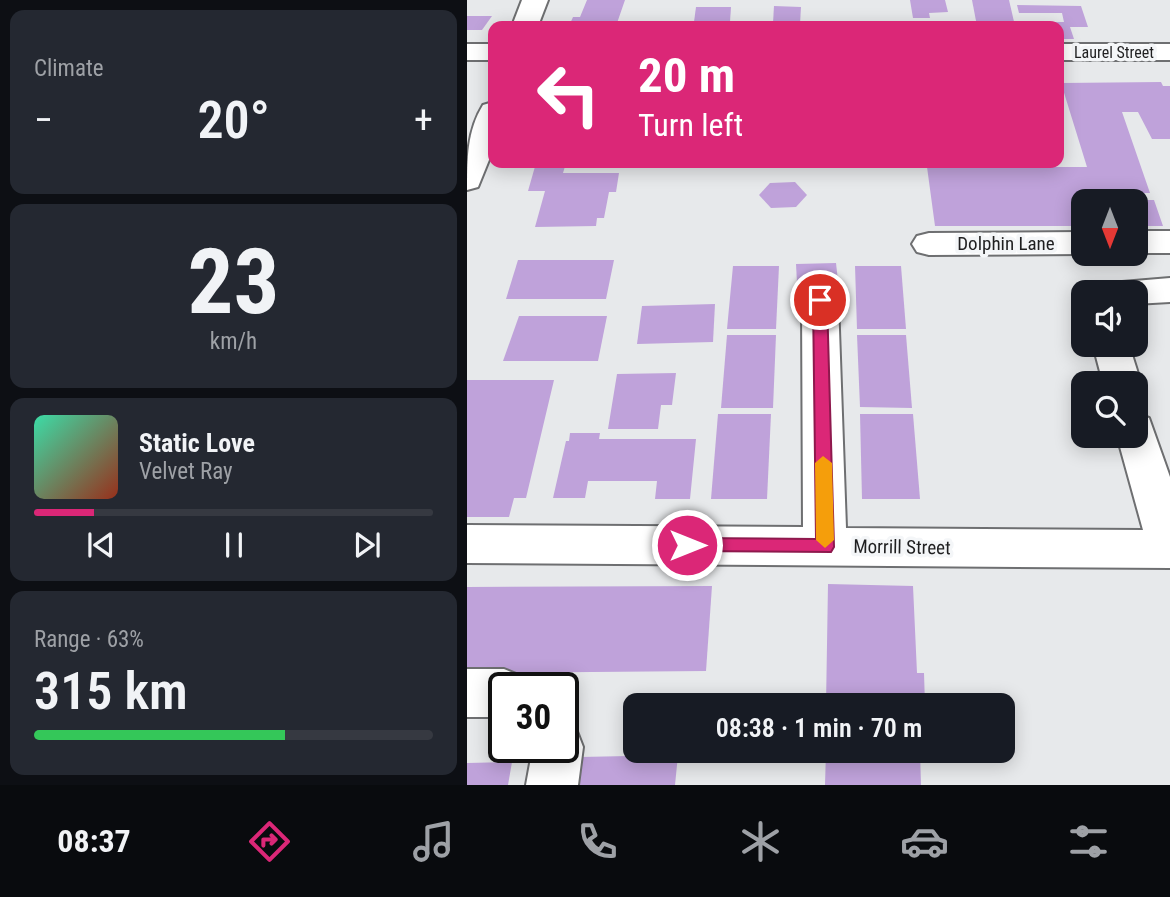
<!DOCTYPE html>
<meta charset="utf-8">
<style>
:root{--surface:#171b24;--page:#242831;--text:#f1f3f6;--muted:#9ea1a6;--line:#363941;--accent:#db2777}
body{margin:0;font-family:"Roboto Condensed",sans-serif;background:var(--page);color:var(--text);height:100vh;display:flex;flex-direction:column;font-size:26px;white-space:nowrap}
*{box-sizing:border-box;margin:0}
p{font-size:23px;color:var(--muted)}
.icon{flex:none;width:38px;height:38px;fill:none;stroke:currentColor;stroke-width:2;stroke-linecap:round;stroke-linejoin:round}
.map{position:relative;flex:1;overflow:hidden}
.panel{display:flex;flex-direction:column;gap:10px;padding:10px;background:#0d0f14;width:467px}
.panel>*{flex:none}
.banner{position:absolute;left:21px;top:21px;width:576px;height:147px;border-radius:14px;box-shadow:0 4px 18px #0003;background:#db2777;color:#fff;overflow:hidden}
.needle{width:46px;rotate:180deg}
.controls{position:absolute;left:604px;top:189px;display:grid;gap:14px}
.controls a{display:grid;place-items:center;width:77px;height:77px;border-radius:14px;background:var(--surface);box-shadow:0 4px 18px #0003;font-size:35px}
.speed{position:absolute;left:21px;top:672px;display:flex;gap:14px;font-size:35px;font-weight:700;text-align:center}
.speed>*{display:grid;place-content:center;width:91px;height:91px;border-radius:50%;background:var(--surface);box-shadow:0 4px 18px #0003;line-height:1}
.speed .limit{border:4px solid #111;border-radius:10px;background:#fff;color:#111}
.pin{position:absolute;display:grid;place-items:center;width:60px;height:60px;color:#fff;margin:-30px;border:4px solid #fff;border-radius:50%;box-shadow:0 2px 7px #0007}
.me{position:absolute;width:77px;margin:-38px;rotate:90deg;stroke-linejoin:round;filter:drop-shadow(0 0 5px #0008)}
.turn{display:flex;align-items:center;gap:24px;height:147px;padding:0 35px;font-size:32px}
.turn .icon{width:91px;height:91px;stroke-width:2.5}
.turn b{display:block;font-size:49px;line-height:60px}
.big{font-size:52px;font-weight:600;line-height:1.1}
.panel .card{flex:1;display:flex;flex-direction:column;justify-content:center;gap:10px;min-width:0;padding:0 24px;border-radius:14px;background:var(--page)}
.panel .dial{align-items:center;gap:0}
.dial b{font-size:91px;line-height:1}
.song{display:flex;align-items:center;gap:21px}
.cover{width:84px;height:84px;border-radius:10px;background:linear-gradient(135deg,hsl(160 70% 55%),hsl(10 70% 35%))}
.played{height:7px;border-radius:4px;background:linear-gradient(90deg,var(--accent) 15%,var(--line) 15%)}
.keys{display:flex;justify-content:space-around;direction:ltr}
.heat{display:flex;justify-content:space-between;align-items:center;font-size:38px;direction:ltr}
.charge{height:10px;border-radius:5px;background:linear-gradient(90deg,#34c759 63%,var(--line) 0)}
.trip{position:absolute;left:156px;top:693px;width:392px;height:70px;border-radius:14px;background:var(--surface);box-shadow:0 4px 18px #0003;font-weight:600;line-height:70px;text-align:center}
.tabs{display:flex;height:112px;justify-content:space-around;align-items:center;background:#090b0e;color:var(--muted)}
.tabs .icon{width:49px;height:49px}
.tabs .current{color:var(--accent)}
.tabs b{font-size:32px;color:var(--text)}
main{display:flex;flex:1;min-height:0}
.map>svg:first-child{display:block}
.building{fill:#bfa2da}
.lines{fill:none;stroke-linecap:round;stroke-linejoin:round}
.minor-casing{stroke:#6e6f71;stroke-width:4}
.minor{fill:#fff;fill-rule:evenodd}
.route{fill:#db2777;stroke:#8e194d;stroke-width:2}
.slow{fill:#f59e0b}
.labels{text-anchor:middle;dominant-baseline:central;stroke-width:7;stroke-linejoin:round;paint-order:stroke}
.far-street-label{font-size:16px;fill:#1f1f20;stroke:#f4f6f8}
.street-label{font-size:19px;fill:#1f1f20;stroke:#f4f6f8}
</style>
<main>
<section class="panel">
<div class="card"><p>Climate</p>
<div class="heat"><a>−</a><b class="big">20°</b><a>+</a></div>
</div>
<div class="card dial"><b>23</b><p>km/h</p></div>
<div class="card">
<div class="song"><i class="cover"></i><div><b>Static Love</b><p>Velvet Ray</p></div></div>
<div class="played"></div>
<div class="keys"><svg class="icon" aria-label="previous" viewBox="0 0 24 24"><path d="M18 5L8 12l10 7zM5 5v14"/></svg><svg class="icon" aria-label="pause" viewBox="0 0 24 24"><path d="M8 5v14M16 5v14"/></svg><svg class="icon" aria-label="next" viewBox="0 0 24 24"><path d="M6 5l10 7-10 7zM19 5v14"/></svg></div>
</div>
<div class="card"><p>Range · 63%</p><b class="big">315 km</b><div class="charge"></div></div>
</section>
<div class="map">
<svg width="703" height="785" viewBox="0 0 703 785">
<rect width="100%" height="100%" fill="#e7e9eb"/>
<!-- building -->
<g class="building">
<polygon points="120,0 158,0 149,26 102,26 106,17 113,17"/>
<polygon points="443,0 478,0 481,12 462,13 463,18 446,18"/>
<polygon points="505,0 542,0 548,26 510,26"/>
<polygon points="550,5 614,6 621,27 603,27 607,39 592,39 592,26 586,26 584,22 597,22 595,13 552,13"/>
<polygon points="307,6 334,7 333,24 306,23"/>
<polygon points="229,7 264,7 263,22 227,22"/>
<polygon points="0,16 25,16 15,30 0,30"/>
<polygon points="694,82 696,86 703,86 703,139 685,139 671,112 655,112 683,193 677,193 679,200 687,200 696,226 668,226 668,201 616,201 616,226 468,226 460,167 620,167 594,83"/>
<polygon points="69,163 99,163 96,173 152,173 149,192 142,192 137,218 130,218 129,226 68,227 78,191 61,191"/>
<polygon points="328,182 340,195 329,207 304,208 292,195 303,183"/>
<polygon points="51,260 147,260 139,299 39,299"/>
<polygon points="369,263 371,281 330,283 329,264"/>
<polygon points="266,266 312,266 309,329 260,329"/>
<polygon points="388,266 434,266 439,329 390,329"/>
<polygon points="248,304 246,342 170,344 175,306"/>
<polygon points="52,316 140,316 131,361 36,361"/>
<polygon points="260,335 309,335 306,408 254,408"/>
<polygon points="390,335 439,335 445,408 393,407"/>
<polygon points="209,373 205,405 194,405 191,429 141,429 150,374"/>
<polygon points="0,380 87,380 59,498 47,498 42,517 0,517"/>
<polygon points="251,414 304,414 300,499 244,499"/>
<polygon points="393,414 446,414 453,499 395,499"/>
<polygon points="103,433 133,433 132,439 229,439 223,499 188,499 190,481 121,481 118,498 86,498 99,441 102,441"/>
<polygon points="361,584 446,586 450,673 457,673 458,705 359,705"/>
<polygon points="245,586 239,671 0,673 0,587"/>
<polygon points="359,751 453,751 454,785 358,785"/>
<polygon points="211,755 208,785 108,785 113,757"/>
<polygon points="45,762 41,785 0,785 0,763"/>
</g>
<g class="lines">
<!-- minor casing -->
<g class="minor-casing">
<g id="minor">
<polygon points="55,0 81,0 71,26 45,26"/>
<rect x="0" y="44" width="26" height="16"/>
<rect x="592" y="44" width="111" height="16"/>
<path d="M26,102V150L11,187L0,190C0,159 0,131 16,105Z"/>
<rect x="668" y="231" width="35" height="22"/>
<polygon points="616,232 616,254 462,255 450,252 445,244 450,236 462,233"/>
<polygon points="703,278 703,302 668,304 668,292 637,292 643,283"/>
<polygon points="353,289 365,292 371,301 379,528 676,530 650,436 668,436 668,413 682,418 703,477 703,568 0,563 0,525 336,527 335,301 341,292"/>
<polygon points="626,345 662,345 674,383 668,393 668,383 636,383"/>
<polygon points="0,669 37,669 54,676 59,688 37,688 37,717 0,717"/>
<polygon points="96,724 109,729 116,747 111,785 59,785 66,747 96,747"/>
</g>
</g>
<!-- minor -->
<use href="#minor" class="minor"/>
</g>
<!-- route -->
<polygon class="route" points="353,295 360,300 367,547 364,552 214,551 211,545 214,540 220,538 349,539 346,300"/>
<!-- slow -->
<polygon class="slow" points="356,456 365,463 367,540 358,548 349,540 348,463"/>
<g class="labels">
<!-- far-street labels -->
<g class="far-street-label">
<text x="647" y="52">Laurel Street</text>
</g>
<!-- street labels -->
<g class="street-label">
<text x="539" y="243">Dolphin Lane</text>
<text transform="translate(435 547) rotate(1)">Morrill Street</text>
</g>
</g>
</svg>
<div class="controls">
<a><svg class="needle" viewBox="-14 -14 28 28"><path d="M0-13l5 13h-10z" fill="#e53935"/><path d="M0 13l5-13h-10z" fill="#9ea1a6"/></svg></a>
<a><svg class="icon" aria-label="sound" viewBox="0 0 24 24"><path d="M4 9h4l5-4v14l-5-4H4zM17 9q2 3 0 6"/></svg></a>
<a><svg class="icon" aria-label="search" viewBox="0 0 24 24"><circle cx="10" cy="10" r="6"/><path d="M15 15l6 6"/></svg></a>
</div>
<div class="speed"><div class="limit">30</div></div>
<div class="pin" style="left:353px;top:300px;background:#d93025"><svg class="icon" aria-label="arrive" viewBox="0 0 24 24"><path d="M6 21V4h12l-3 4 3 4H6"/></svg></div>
<svg class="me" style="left:220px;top:545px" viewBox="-20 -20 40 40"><circle r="17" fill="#db2777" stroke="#fff" stroke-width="3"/><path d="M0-11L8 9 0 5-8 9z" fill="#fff"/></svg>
<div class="trip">08:38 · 1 min · 70 m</div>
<div class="banner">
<div class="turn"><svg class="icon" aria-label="left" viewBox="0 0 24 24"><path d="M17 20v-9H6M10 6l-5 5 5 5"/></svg><div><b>20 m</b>Turn left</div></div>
</div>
</div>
</main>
<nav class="tabs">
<b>08:37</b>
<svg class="icon current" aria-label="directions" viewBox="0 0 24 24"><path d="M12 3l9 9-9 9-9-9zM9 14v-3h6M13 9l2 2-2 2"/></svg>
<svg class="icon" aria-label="music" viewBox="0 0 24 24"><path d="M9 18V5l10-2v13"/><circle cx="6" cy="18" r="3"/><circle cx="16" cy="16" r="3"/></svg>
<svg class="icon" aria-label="phone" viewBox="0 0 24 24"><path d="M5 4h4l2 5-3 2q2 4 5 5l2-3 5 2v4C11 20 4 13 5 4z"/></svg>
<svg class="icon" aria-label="climate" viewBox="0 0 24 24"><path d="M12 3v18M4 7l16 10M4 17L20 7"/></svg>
<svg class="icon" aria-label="car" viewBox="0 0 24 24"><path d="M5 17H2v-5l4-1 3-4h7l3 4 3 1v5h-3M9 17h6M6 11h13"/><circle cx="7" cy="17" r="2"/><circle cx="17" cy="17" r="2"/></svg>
<svg class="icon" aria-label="filters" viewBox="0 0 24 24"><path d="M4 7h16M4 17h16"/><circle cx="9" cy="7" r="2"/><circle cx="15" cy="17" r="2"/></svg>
</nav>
